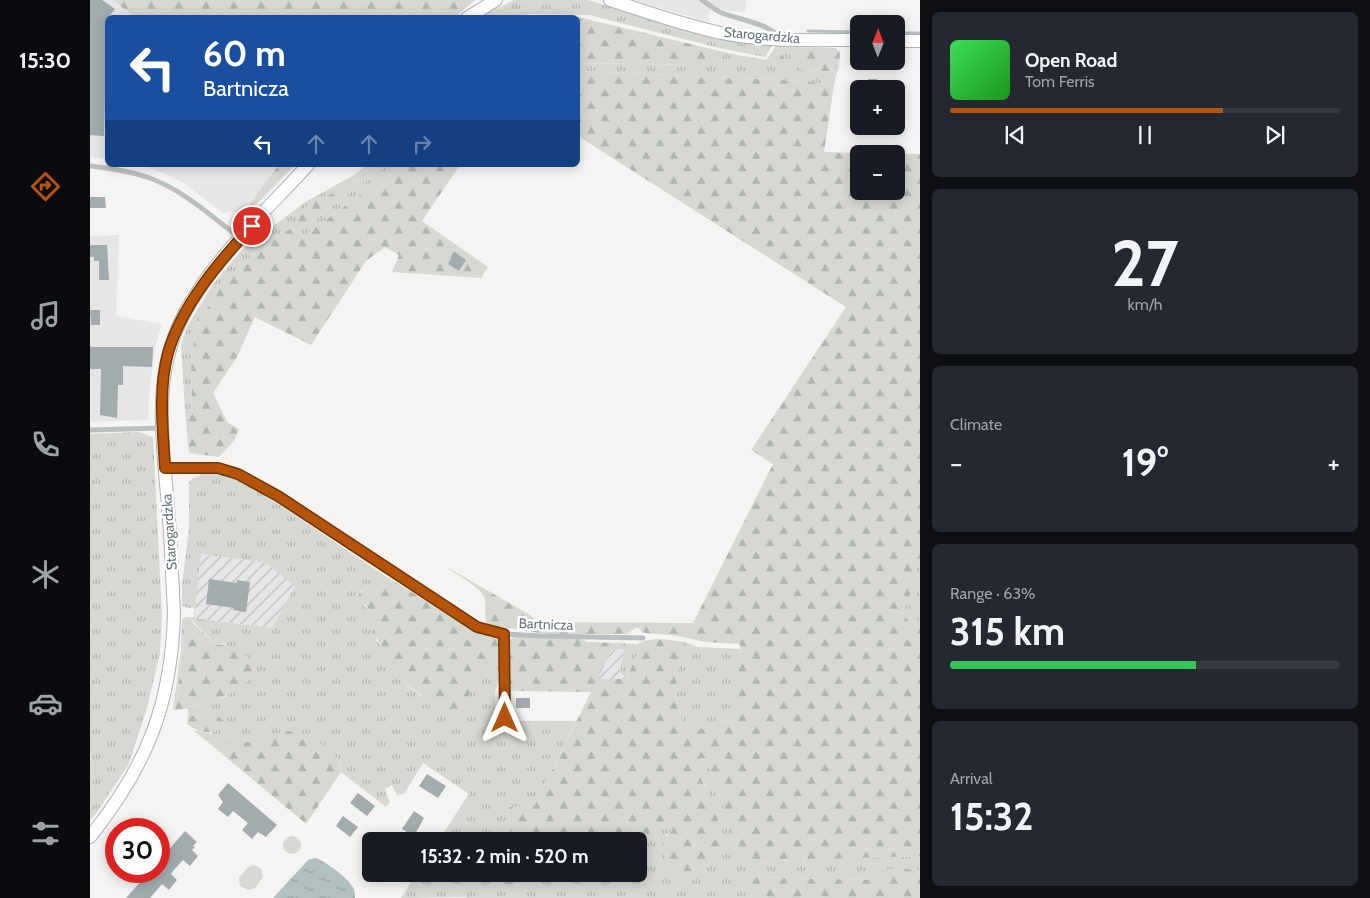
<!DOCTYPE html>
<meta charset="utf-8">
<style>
:root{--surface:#171b24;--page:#242831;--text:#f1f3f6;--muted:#9ea1a6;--line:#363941;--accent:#b45309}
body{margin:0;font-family:Cabin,sans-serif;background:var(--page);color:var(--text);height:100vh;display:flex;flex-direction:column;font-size:19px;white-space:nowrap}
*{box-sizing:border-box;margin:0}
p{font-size:16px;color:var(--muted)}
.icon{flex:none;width:28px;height:28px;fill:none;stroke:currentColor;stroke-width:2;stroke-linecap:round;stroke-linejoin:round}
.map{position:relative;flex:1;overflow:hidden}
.sheet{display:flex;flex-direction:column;gap:12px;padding:12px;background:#0d0f14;width:450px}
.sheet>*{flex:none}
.banner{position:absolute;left:15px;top:15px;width:475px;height:152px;border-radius:8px;box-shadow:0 2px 12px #0003;background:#1a4fa0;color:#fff;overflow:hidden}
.needle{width:32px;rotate:1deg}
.tools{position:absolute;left:760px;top:15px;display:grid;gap:10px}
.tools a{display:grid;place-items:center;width:55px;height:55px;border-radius:8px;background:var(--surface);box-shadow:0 2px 12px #0003;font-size:25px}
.speed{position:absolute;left:15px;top:818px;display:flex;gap:10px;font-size:25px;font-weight:700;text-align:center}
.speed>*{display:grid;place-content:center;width:65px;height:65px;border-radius:50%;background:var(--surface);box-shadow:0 2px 12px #0003;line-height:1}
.speed .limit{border:8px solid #d22;background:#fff;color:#111}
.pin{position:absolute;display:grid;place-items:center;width:42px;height:42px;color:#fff;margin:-21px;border:2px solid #fff;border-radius:50%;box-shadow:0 1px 5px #0007}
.me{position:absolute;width:55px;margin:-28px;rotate:0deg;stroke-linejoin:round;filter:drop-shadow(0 0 4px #0008)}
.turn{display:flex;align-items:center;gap:18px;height:105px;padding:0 15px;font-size:22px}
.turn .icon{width:65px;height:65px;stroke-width:2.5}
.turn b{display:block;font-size:35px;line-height:42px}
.lanes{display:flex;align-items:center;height:48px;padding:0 15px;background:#0003;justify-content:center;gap:25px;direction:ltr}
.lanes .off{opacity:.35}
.big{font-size:38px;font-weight:700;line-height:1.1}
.sheet .tile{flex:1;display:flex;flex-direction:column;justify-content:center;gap:8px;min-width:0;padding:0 18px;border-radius:8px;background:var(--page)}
.sheet .dial{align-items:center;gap:0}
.dial b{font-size:65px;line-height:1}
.song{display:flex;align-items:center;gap:15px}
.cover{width:60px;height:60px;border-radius:8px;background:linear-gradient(135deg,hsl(130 70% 55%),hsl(120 70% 35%))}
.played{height:5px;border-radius:2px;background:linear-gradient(90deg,var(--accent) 70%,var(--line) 70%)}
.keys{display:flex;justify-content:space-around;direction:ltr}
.heat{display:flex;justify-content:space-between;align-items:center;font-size:28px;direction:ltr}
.charge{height:8px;border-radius:4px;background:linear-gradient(90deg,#34c759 63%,var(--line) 0)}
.trip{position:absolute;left:272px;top:832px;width:285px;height:50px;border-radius:8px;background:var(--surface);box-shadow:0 2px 12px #0003;font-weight:700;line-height:50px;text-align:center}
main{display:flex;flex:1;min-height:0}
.tab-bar{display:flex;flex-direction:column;width:90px;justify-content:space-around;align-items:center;background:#090b0e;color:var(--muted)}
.tab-bar .icon{width:35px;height:35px}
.tab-bar .on{color:var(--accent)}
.tab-bar b{font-size:22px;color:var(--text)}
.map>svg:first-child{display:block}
.built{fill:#e5e6e5}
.industrial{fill:url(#industrial-furrows)}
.grass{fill:url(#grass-tufts)}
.forest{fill:url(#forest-firs)}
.park{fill:#d5d9d1}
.water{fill:url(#water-ripples)}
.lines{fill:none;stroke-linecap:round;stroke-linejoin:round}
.stream{stroke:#b2c0c2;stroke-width:3}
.building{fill:#a2abae}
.secondary-casing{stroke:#acb3b6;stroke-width:14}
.minor{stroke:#babfc1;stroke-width:5}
.secondary{stroke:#fff;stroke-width:12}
.route-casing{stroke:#753606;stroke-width:12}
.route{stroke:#b45309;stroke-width:9}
.labels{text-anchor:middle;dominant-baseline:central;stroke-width:5;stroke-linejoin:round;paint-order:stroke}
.street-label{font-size:14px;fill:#67787f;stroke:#fff}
</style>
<main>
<nav class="tab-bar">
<b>15:30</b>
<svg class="icon on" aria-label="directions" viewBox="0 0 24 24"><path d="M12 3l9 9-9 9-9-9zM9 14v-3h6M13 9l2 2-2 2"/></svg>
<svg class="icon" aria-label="music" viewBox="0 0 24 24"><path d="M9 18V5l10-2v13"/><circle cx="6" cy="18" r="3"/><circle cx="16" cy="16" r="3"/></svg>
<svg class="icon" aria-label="phone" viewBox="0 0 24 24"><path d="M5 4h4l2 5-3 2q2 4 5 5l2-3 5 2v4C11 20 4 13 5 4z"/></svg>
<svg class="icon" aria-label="climate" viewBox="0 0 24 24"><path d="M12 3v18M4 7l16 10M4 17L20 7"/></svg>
<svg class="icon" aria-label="car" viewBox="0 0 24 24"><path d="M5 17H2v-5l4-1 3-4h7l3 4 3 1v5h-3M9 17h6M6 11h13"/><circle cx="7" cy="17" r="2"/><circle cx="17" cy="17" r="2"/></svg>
<svg class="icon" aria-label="filters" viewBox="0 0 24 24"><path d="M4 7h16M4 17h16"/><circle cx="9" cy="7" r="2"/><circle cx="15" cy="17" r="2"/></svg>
</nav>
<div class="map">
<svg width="830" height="898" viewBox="0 0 830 898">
<defs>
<pattern id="industrial-furrows" width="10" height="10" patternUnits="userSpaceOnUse" patternTransform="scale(1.25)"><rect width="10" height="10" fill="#e5e6e5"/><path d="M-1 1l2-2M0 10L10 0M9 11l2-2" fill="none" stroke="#bdbfbf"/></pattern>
<pattern id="grass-tufts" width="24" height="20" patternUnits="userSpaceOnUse" patternTransform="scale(1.25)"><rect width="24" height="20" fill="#d5d9d1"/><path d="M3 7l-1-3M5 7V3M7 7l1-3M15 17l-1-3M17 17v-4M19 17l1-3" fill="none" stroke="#b1b5af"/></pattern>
<pattern id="forest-firs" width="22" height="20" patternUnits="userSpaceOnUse" patternTransform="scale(1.25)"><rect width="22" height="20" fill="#d5d9d1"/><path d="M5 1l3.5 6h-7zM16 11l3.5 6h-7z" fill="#b1b5af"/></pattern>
<pattern id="water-ripples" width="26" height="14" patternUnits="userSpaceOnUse" patternTransform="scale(1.25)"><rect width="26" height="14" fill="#b2c0c2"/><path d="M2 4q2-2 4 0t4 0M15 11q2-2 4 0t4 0" fill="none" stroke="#95a1a3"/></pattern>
</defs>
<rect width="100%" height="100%" fill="#f5f4f2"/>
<!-- built -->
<g class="built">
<polygon points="0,0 23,0 46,17 18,18 17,159 0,157"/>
<polygon points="545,0 656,0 656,12 620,10 618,22"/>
<polygon points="52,165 189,165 154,211 133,213 95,184 78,175"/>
<polygon points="29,235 26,316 72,324 65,347 59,395 58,420 0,422 0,236"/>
</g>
<!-- industrial -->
<g class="industrial">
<polygon points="110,554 176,563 206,586 182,628 103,618"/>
<polygon points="534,649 530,671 536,679 507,679 521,650"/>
</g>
<!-- grass -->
<g class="grass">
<polygon points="424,0 498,0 606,33 684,43 675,57 629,48 499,15 442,14 420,17 388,18"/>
<polygon points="686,46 696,47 712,70 747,72 744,85 714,81 488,71 488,63 609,65 619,62 638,53 676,60 679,56 688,68 701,68"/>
<path d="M276,165C272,183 229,200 213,209L220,222L297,165H312L305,173L295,177L215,235L200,229L177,240L135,282L111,317L101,354L102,415L95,411L91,344L98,325L124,283L152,250L215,202L266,174Z"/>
<polygon points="49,432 63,437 72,615 70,653 57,708 39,764 5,815 0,751 0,434"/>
<path d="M110,473C127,473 141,476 157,483L294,575L289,583L271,591L274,606L286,613L290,621L286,625V640L293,648V660L303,669L309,678L331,696L405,654L411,647L412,672L405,692V721H486L444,806L419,807L420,841H348L379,794L333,763L314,794L307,795L302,785L295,789L300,802L296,807L251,772L249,760L180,734L164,742H139L131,753L103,730L122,734L123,714L119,711L98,717V708L138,696L136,644L126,645L102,620H100L94,636L85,710H83L91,650L92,619L96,617H104V618L182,628L205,586L176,563L111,554L105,607L99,608L92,606V586L99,528V482L103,478L110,476Z"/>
<polygon points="828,559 830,560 830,623 820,622 812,613 823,588"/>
<path d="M595,642L608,647L651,649L643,697L651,710L642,722L629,721L611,729L593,722C583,701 586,676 591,653C592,649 594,646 595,642Z"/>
<polygon points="531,643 547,644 550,649 536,679 530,671 534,649"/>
<path d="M615,758L625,779L650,864L667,865L679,861L830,856V870C811,869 796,865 781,880L667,877L659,883L662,898H377L376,897L311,898L326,874H407L403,880L427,886L442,874H549V849L555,844L563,828L574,825L582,831L575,835L613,873L620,860L631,849L615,785L609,774L608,759Z"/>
</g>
<!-- forest -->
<g class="forest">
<polygon points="23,0 385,0 365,17 46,18"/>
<polygon points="441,16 488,17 638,53 619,62 609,65 488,63 488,18 430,17"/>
<polygon points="686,46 701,68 701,70 688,68 679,56"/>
<polygon points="696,47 746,48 750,52 749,68 747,72 712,70"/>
<path d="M488,71L714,81L744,85L734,152L797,154H769V191H806V154H830V560H828L823,588L812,613L820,622L830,623V856L679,861L667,865L650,864L625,779L615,758L608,759L609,774L623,803L629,824L631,849L620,860L613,873L581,870L575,867L572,839L582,831L574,825L563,828L555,844L549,849V841H420L419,807L444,806L501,692L419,691L417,641L424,637L491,639L498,642L531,643L534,649L521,650L508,679H536L550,649L547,644C561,636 579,640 595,642C594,646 592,649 591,653C586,676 583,701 593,722L611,729L629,721L642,722L650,710L643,697V681L651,649L649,644L615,642L589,636L556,633L552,632L549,628H545L537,634H456L398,625C392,616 398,606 394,597C388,584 368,577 357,567L452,622L603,623L683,464L661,450L756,307L488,136Z"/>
<polygon points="189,165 205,165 157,214 154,211"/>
<path d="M276,165H297L220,222L209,224L205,220C208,216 211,211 215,208C231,197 272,184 276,165Z"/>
<polygon points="312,165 370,165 332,221 398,267 391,278 302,272 309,255 295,247 276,261 221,345 165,317 147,357 123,393 137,422 149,429 144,441 129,457 99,453 95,411 102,414 101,354 111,317 135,282 177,240 200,229 215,235 295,177 305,173"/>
<path d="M294,575L381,629L407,635L411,638V647L368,711H357L343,704L309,678L303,669L293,660V648L282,632L289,621C284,610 275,608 268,596C274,586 286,588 294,575Z"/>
<path d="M100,620L126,645C138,644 150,648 159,659C162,663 162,671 163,675C148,694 127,700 104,706C98,708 92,710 85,710L95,630L96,624Z"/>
<path d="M119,711L133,720L135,724C127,737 107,733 97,724L98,717Z"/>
<polygon points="199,731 224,739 236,747 249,760 251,772 216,824 131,753 139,742 163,742 167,737 172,737 180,734"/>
<polygon points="0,751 5,815 0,820"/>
<polygon points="804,868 830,870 830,898 662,898 659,883 667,877 781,880 789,872"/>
<path d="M407,874H442C431,883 418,893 403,889L402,886Z"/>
</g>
<!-- park -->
<g class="park">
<circle cx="202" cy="845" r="9"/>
<polygon points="162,865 167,866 171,869 173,877 165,888 158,890 150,886 149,878 157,868"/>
</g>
<!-- water -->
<path class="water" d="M225,858C234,860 258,878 262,886C265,889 265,894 265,898H183L218,860Z"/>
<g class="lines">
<!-- stream -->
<g class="stream">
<polyline points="718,31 769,32"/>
<polyline points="806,33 830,33"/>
</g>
</g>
<!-- building -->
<g class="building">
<polygon points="0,0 12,0 25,9 17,19 14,136 0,135"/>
<polygon points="778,79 787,79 787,89 777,89"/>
<polygon points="0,197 15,197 16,208 0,208"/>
<polygon points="0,245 17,245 19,280 9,280 9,261 4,261 4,257 0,257"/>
<polygon points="365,252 376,260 369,271 358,264"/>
<polygon points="0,310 10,310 10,325 1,325"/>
<polygon points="0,347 63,347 62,367 33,366 33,385 28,385 27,418 10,415 11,369 0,369"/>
<polygon points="119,579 147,583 147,580 160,582 156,612 143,610 144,608 116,604"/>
<rect x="426" y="698" width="14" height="10"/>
<polygon points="337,774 356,786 348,798 329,786"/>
<polygon points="138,783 187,825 176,837 168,832 162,839 152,830 158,823 143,811 138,817 128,809 133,802 128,795"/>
<polygon points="268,793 285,806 277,816 260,803"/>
<polygon points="324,811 334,818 324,836 312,829"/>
<polygon points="253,816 268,827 260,837 246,826"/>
<polygon points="95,831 107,842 103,846 105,847 102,850 108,856 100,866 93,860 83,871 81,874 87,880 79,890 72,884 60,898 36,898 60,871 69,871 69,861"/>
</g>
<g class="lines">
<!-- secondary casing -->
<g class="secondary-casing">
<g id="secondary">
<path d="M520,0C557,12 593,25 631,33C675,42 723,40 769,40"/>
<polyline points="377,18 406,0"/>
<polyline points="806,41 830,41"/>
<path d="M0,837C57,766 82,703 84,612C82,577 81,541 78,506C73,447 63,383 88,327C114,267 175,212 218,165"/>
</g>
</g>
<!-- minor -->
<g class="minor">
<path d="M612,0C618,4 625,10 632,13C647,19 681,24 689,38"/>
<path d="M0,166C19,168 38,171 57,177C92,189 121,216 150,238"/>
<polyline points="0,430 72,428"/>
<polyline points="75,468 129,469 148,474 188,496 387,627 414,634 451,636 553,638"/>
<polyline points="414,634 415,718"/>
</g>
<!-- secondary -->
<use href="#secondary" class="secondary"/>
</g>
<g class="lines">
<!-- route casing -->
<g class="route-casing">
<path id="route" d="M162,226C128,263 92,305 78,353C68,390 73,431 75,468H128L148,474L188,496L387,627L414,634L415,718"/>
</g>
<!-- route -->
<use href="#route" class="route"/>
</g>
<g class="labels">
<!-- street labels -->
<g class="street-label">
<text transform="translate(672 35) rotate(5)">Starogardzka</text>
<text transform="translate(79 532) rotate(-94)">Starogardzka</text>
<text transform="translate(456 624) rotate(2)">Bartnicza</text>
</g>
</g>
</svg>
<div class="tools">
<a><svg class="needle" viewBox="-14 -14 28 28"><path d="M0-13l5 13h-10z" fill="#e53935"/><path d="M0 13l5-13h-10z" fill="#9ea1a6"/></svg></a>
<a>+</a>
<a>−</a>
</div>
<div class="speed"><div class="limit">30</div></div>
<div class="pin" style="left:162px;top:226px;background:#d93025"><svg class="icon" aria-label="arrive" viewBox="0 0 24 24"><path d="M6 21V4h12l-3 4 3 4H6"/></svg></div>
<svg class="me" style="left:415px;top:718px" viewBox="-20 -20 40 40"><path d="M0-17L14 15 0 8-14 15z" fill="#b45309" stroke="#fff" stroke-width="4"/></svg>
<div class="trip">15:32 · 2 min · 520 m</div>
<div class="banner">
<div class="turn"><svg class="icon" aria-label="left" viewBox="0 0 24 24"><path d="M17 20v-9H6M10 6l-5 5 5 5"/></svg><div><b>60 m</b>Bartnicza</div></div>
<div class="lanes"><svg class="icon" aria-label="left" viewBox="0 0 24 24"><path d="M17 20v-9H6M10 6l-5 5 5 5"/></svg><svg class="icon off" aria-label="ahead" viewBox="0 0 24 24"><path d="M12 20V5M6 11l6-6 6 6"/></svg><svg class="icon off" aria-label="ahead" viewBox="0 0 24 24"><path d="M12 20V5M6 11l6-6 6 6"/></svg><svg class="icon off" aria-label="right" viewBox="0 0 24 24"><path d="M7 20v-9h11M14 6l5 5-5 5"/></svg></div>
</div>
</div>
<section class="sheet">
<div class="tile">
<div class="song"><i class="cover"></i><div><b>Open Road</b><p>Tom Ferris</p></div></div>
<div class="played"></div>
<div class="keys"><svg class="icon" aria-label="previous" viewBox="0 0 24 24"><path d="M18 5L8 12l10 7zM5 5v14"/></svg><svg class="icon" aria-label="pause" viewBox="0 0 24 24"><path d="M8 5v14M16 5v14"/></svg><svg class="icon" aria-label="next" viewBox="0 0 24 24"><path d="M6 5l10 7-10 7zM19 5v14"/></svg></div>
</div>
<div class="tile dial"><b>27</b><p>km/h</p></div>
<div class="tile"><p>Climate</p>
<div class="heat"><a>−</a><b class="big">19°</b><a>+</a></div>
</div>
<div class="tile"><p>Range · 63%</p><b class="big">315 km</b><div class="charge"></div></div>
<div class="tile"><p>Arrival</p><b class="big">15:32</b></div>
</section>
</main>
